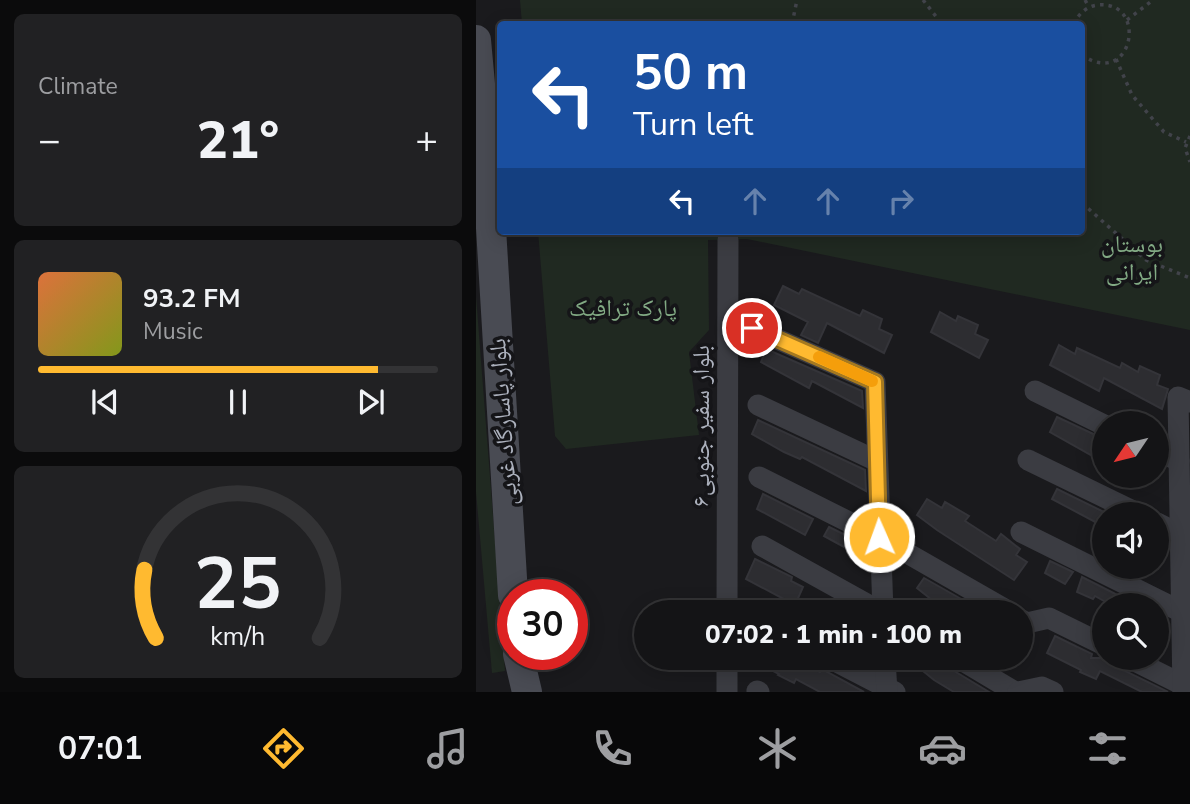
<!DOCTYPE html>
<meta charset="utf-8">
<style>
:root{--surface:#141416;--page:#212123;--text:#f1f3f6;--muted:#9d9ea1;--line:#333335;--accent:#ffba30}
body{margin:0;font-family:"Nunito Sans","Noto Naskh Arabic",sans-serif;background:var(--page);color:var(--text);height:100vh;display:flex;flex-direction:column;font-size:26px;white-space:nowrap}
*{box-sizing:border-box;margin:0}
p{font-size:23px;color:var(--muted)}
.icon{flex:none;width:38px;height:38px;fill:none;stroke:currentColor;stroke-width:2;stroke-linecap:round;stroke-linejoin:round}
.map{position:relative;flex:1;overflow:hidden}
.details{display:flex;flex-direction:column;gap:14px;padding:14px;background:#0b0b0c;width:476px}
.details>*{flex:none}
.guide{position:absolute;left:21px;top:21px;width:588px;height:214px;border-radius:7px;box-shadow:0 4px 18px #0003,0 0 0 2px var(--line);background:#1a4fa0;color:#fff;overflow:hidden}
.needle{width:46px;rotate:235deg}
.buttons{position:absolute;left:616px;top:411px;display:grid;gap:14px}
.buttons a{display:grid;place-items:center;width:77px;height:77px;border-radius:50%;background:var(--surface);box-shadow:0 4px 18px #0003,0 0 0 2px var(--line);font-size:35px}
.speed{position:absolute;left:21px;top:579px;display:flex;gap:14px;font-size:35px;font-weight:700;text-align:center}
.speed>*{display:grid;place-content:center;width:91px;height:91px;border-radius:50%;background:var(--surface);box-shadow:0 4px 18px #0003,0 0 0 2px var(--line);line-height:1}
.speed .limit{border:10px solid #d22;background:#fff;color:#111}
.pin{position:absolute;display:grid;place-items:center;width:60px;height:60px;color:#fff;margin:-30px;border:4px solid #fff;border-radius:50%;box-shadow:0 2px 7px #0007}
.me{position:absolute;width:77px;margin:-38px;rotate:358deg;stroke-linejoin:round;filter:drop-shadow(0 0 5px #0008)}
.turn{display:flex;align-items:center;gap:24px;height:147px;padding:0 21px;font-size:32px}
.turn .icon{width:91px;height:91px;stroke-width:2.5}
.turn b{display:block;font-size:49px;line-height:60px}
.lanes{display:flex;align-items:center;height:66px;padding:0 21px;background:#0003;justify-content:center;gap:35px;direction:ltr}
.lanes .off{opacity:.35}
.big{font-size:52px;font-weight:800;line-height:1.1}
.details .card{flex:1;display:flex;flex-direction:column;justify-content:center;gap:10px;min-width:0;padding:0 24px;border-radius:10px;background:var(--page)}
.details .dial{align-items:center;gap:0}
.dial svg{height:182px;overflow:visible;fill:none;stroke:var(--line);stroke-width:7;stroke-linecap:round;text-anchor:middle}
.dial text{fill:var(--text);stroke:none}
.song{display:flex;align-items:center;gap:21px}
.cover{width:84px;height:84px;border-radius:10px;background:linear-gradient(135deg,hsl(20 70% 55%),hsl(70 70% 35%))}
.played{height:7px;border-radius:4px;background:linear-gradient(90deg,var(--accent) 85%,var(--line) 85%)}
.keys{display:flex;justify-content:space-around;direction:ltr}
.heat{display:flex;justify-content:space-between;align-items:center;font-size:38px;direction:ltr}
.trip{position:absolute;left:158px;top:600px;width:399px;height:70px;border-radius:35px;background:var(--surface);box-shadow:0 4px 18px #0003,0 0 0 2px var(--line);font-weight:800;line-height:70px;text-align:center}
.tabs{display:flex;height:112px;justify-content:space-around;align-items:center;background:#080809;color:var(--muted)}
.tabs .icon{width:49px;height:49px}
.tabs .selected{color:var(--accent)}
.tabs b{font-size:32px;color:var(--text)}
main{display:flex;flex:1;min-height:0}
.map>svg:first-child{display:block}
.green{fill:#202921}
.building{fill:#2d2d31;stroke:#343439;stroke-width:2}
.lines{fill:none;stroke-linecap:round;stroke-linejoin:round}
.path{stroke:#41434a;stroke-width:3.5;stroke-dasharray:3.5 5;stroke-linecap:butt}
.minor{stroke:#3b3c42;stroke-width:21}
.secondary{stroke:#494b53;stroke-width:30}
.route-casing{stroke:#a6791f;stroke-width:18}
.route{stroke:#ffba30;stroke-width:12}
.slow{stroke:#f59e0b;stroke-width:12}
.labels{text-anchor:middle;dominant-baseline:central;stroke-width:7;stroke-linejoin:round;paint-order:stroke}
.park-label{font-size:24px;fill:#82aa84;stroke:#151518}
.street-label{font-size:24px;fill:#acb1bd;stroke:#151518}
</style>
<main>
<section class="details">
<div class="card"><p>Climate</p>
<div class="heat"><a>−</a><b class="big">21°</b><a>+</a></div>
</div>
<div class="card">
<div class="song"><i class="cover"></i><div><b>93.2 FM</b><p>Music</p></div></div>
<div class="played"></div>
<div class="keys"><svg class="icon" aria-label="previous" viewBox="0 0 24 24"><path d="M18 5L8 12l10 7zM5 5v14"/></svg><svg class="icon" aria-label="pause" viewBox="0 0 24 24"><path d="M8 5v14M16 5v14"/></svg><svg class="icon" aria-label="next" viewBox="0 0 24 24"><path d="M6 5l10 7-10 7zM19 5v14"/></svg></div>
</div>
<div class="card dial"><svg viewBox="0 0 100 80">
<path d="M14 69A42 42 0 1 1 86 69"/>
<path d="M14 69A42 42 0 0 1 9 39" stroke="#ffba30"/>
<text x="50" y="56" font-size="32" font-weight="700">25</text>
<text x="50" y="72" font-size="11">km/h</text>
</svg></div>
</section>
<div class="map">
<svg width="714" height="692" viewBox="0 0 714 692">
<rect width="100%" height="100%" fill="#1a1a1d"/>
<!-- green -->
<g class="green">
<polygon points="44,0 714,0 714,330 271,239 232,240 233,330 213,352 223,435 90,449 79,436 62,231 606,231 606,24 46,24"/>
<polygon points="0,296 29,671 16,673 0,492"/>
</g>
<!-- building -->
<g class="building">
<polygon points="307,286 323,294 326,289 384,316 387,310 406,319 403,329 416,335 408,353 351,323 342,343 325,335 332,322 298,305"/>
<polygon points="464,312 480,321 482,316 502,325 499,334 512,340 503,358 455,332"/>
<polygon points="583,345 599,354 601,348 644,368 646,363 662,372 664,366 684,375 681,385 692,389 686,409 628,378 623,391 574,365"/>
<polygon points="290,349 386,391 387,408 336,381 333,388 285,362"/>
<polygon points="581,417 628,439 628,446 622,459 574,432"/>
<polygon points="282,420 389,470 390,491 326,457 324,459 308,452 276,434"/>
<polygon points="581,489 630,513 625,525 576,499"/>
<polygon points="287,494 337,519 329,535 281,509"/>
<polygon points="451,499 466,508 469,502 493,516 489,521 520,541 525,534 544,549 540,555 551,562 538,580 461,530 441,515"/>
<polygon points="353,527 392,546 392,560 348,536"/>
<polygon points="279,559 316,577 315,581 327,587 319,605 270,579"/>
<polygon points="574,561 597,572 589,584 569,573"/>
<polygon points="606,577 663,606 637,606 619,596 617,599 601,592"/>
<polygon points="448,578 508,612 471,612 441,588"/>
<polygon points="579,636 616,654 615,658 640,658 642,665 647,670 692,692 666,692 624,671 620,679 604,672 605,670 571,653"/>
<polygon points="272,658 312,658 344,672 346,669 388,692 344,692 320,679 318,683 302,675 303,674"/>
<polygon points="431,658 469,658 475,669 513,692 478,692 458,680"/>
</g>
<g class="lines">
<!-- path -->
<g class="path">
<polyline points="447,0 466,24"/>
<polyline points="609,0 613,7"/>
<polyline points="651,20 677,0"/>
<polyline points="316,24 321,0"/>
<path d="M598,24C602,14 611,6 622,5C673,0 657,90 606,55"/>
<polyline points="640,59 656,95 688,132 710,142"/>
<polyline points="714,136 709,148 714,162"/>
<polyline points="606,203 670,260 714,278"/>
</g>
<!-- minor -->
<g class="minor">
<polyline points="276,328 399,382 407,612"/>
<polyline points="559,391 628,425"/>
<polyline points="282,405 401,461"/>
<polyline points="681,450 703,461"/>
<polyline points="552,460 663,514"/>
<polyline points="283,477 403,537 534,612"/>
<polyline points="681,523 705,535"/>
<polyline points="545,532 706,612"/>
<polyline points="286,546 405,612"/>
<polyline points="251,612 252,240"/>
<polyline points="544,619 551,623 573,618 628,645"/>
<polyline points="353,658 419,692"/>
<polyline points="409,658 411,692"/>
<polyline points="482,658 539,692"/>
<polyline points="653,658 707,685"/>
<polyline points="281,691 283,692"/>
<polyline points="251,692 251,658"/>
<polyline points="542,692 566,687 577,692"/>
<polyline points="707,692 702,397 714,402"/>
</g>
<!-- secondary -->
<g class="secondary">
<polyline points="0,40 11,161 37,595"/>
<polyline points="42,654 51,692"/>
</g>
</g>
<g class="lines">
<!-- route casing -->
<g class="route-casing">
<polyline id="route" points="276,328 399,382 403,537"/>
</g>
<!-- route -->
<use href="#route" class="route"/>
<!-- slow -->
<polyline class="slow" points="343,357 396,381"/>
</g>
<g class="labels">
<!-- park labels -->
<g class="park-label">
<text x="656" y="244">بوستان<tspan x="656" dy="28">ایرانی</tspan></text>
<text x="147" y="308">پارک ترافیک</text>
</g>
<!-- street labels -->
<g class="street-label">
<text transform="translate(27 422) rotate(-94)">بلوار پاسارگاد غربی</text>
<text transform="translate(225 426) rotate(-90)">بلوار سفیر جنوبی۶</text>
</g>
</g>
</svg>
<div class="buttons">
<a><svg class="needle" viewBox="-14 -14 28 28"><path d="M0-13l5 13h-10z" fill="#e53935"/><path d="M0 13l5-13h-10z" fill="#9d9ea1"/></svg></a>
<a><svg class="icon" aria-label="sound" viewBox="0 0 24 24"><path d="M4 9h4l5-4v14l-5-4H4zM17 9q2 3 0 6"/></svg></a>
<a><svg class="icon" aria-label="search" viewBox="0 0 24 24"><circle cx="10" cy="10" r="6"/><path d="M15 15l6 6"/></svg></a>
</div>
<div class="speed"><div class="limit">30</div></div>
<div class="pin" style="left:276px;top:328px;background:#d93025"><svg class="icon" aria-label="arrive" viewBox="0 0 24 24"><path d="M6 21V4h12l-3 4 3 4H6"/></svg></div>
<svg class="me" style="left:403px;top:537px" viewBox="-20 -20 40 40"><circle r="17" fill="#ffba30" stroke="#fff" stroke-width="3"/><path d="M0-11L8 9 0 5-8 9z" fill="#fff"/></svg>
<div class="trip">07:02 · 1 min · 100 m</div>
<div class="guide">
<div class="turn"><svg class="icon" aria-label="left" viewBox="0 0 24 24"><path d="M17 20v-9H6M10 6l-5 5 5 5"/></svg><div><b>50 m</b>Turn left</div></div>
<div class="lanes"><svg class="icon" aria-label="left" viewBox="0 0 24 24"><path d="M17 20v-9H6M10 6l-5 5 5 5"/></svg><svg class="icon off" aria-label="ahead" viewBox="0 0 24 24"><path d="M12 20V5M6 11l6-6 6 6"/></svg><svg class="icon off" aria-label="ahead" viewBox="0 0 24 24"><path d="M12 20V5M6 11l6-6 6 6"/></svg><svg class="icon off" aria-label="right" viewBox="0 0 24 24"><path d="M7 20v-9h11M14 6l5 5-5 5"/></svg></div>
</div>
</div>
</main>
<nav class="tabs">
<b>07:01</b>
<svg class="icon selected" aria-label="directions" viewBox="0 0 24 24"><path d="M12 3l9 9-9 9-9-9zM9 14v-3h6M13 9l2 2-2 2"/></svg>
<svg class="icon" aria-label="music" viewBox="0 0 24 24"><path d="M9 18V5l10-2v13"/><circle cx="6" cy="18" r="3"/><circle cx="16" cy="16" r="3"/></svg>
<svg class="icon" aria-label="phone" viewBox="0 0 24 24"><path d="M5 4h4l2 5-3 2q2 4 5 5l2-3 5 2v4C11 20 4 13 5 4z"/></svg>
<svg class="icon" aria-label="climate" viewBox="0 0 24 24"><path d="M12 3v18M4 7l16 10M4 17L20 7"/></svg>
<svg class="icon" aria-label="car" viewBox="0 0 24 24"><path d="M5 17H2v-5l4-1 3-4h7l3 4 3 1v5h-3M9 17h6M6 11h13"/><circle cx="7" cy="17" r="2"/><circle cx="17" cy="17" r="2"/></svg>
<svg class="icon" aria-label="filters" viewBox="0 0 24 24"><path d="M4 7h16M4 17h16"/><circle cx="9" cy="7" r="2"/><circle cx="15" cy="17" r="2"/></svg>
</nav>
